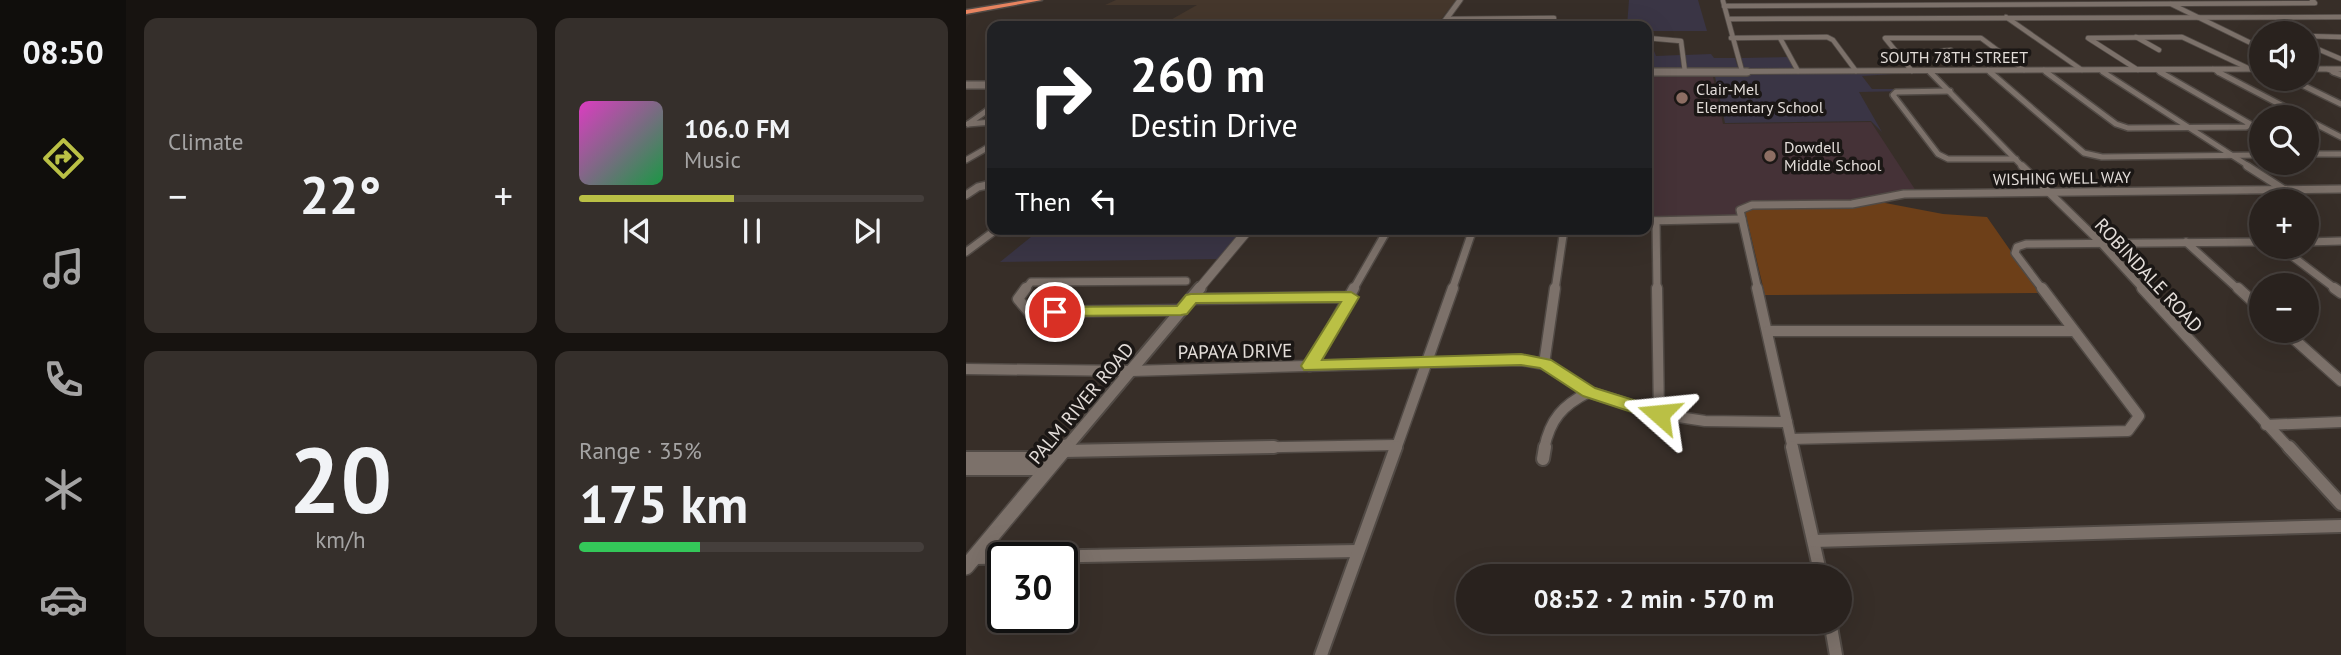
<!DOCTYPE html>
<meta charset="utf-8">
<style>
:root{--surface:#29221e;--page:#352f2b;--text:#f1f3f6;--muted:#a5a4a4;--line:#453f3c;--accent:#bac045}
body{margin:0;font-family:"PT Sans",sans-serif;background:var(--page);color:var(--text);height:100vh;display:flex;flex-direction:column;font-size:26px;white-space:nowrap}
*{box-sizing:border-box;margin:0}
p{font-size:23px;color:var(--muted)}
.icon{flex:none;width:38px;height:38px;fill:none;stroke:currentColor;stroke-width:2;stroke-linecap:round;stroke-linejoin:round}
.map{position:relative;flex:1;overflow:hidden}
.details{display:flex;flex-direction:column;gap:18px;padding:18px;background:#171310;width:840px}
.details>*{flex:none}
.banner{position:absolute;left:21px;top:21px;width:665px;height:214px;border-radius:14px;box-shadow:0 7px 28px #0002,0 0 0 2px var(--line);background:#202124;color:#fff;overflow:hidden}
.tools{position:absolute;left:1283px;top:21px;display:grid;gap:14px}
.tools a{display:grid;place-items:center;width:70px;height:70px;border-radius:50%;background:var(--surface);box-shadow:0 7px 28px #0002,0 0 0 2px var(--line);font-size:35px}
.speed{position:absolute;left:21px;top:542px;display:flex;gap:14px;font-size:35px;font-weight:700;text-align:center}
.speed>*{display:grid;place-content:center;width:91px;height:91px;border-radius:50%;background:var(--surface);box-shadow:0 7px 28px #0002,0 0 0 2px var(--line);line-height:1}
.speed .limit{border:4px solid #111;border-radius:10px;background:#fff;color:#111}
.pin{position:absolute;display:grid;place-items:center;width:60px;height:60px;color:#fff;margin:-30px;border:4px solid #fff;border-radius:50%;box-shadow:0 2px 7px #0007}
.me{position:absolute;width:77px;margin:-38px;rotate:288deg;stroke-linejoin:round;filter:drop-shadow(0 0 5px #0008)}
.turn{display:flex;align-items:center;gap:24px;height:147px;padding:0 28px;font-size:32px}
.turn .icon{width:91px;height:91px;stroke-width:2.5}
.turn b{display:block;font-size:49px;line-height:60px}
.then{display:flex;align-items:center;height:66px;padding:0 28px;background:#0003;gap:14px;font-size:26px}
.big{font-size:52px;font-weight:600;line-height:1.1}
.details .widget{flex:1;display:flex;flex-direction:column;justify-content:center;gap:10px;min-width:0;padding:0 24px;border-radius:14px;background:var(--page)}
.details .dial{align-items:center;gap:0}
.dial b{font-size:91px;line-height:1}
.song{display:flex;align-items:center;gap:21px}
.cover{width:84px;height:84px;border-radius:10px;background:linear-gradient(135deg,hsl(310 70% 55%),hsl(140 70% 35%))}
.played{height:7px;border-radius:4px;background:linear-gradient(90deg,var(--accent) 45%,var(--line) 45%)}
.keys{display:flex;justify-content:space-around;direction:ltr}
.heat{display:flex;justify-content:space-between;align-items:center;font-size:38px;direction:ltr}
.charge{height:10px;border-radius:5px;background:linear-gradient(90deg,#34c759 35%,var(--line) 0)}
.details .tiles{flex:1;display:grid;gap:18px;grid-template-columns:repeat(2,1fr)}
.trip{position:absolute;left:490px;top:564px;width:396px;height:70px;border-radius:35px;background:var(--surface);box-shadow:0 7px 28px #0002,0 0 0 2px var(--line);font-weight:600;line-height:70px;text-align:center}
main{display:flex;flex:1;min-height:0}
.tab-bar{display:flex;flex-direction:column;width:126px;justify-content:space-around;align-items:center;background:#100e0c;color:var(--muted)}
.tab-bar .icon{width:49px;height:49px}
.tab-bar .on{color:var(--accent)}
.tab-bar b{font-size:32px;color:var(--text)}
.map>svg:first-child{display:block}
.commercial{fill:#3a3545}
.built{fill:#45372c}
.education{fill:#453237}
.green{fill:#6d3f18}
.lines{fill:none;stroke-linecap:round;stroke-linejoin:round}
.minor-far4-casing{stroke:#514a45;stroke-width:6}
.minor-far3-casing{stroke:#514a45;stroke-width:8}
.minor-far2-casing{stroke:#514a45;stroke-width:10}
.minor-far1-casing{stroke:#514a45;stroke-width:13}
.minor-casing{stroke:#514a45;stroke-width:16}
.tertiary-far4-casing{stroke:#514a45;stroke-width:7}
.tertiary-far3-casing{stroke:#514a45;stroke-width:10}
.tertiary-far2-casing{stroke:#514a45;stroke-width:11}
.tertiary-far1-casing{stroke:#514a45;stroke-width:15}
.tertiary-casing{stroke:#514a45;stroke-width:18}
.motorway-casing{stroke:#514a45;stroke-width:3}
.minor-far4{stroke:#7c716a;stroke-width:4.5}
.minor-far3{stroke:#7c716a;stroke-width:5}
.minor-far2{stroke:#7c716a;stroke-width:7}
.minor-far1{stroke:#7c716a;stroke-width:10}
.minor{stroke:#7c716a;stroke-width:12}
.tertiary-far4{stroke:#7c716a;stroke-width:5}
.tertiary-far3{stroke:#7c716a;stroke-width:7}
.tertiary-far2{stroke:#7c716a;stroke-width:9}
.tertiary-far1{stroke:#7c716a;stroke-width:11}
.tertiary{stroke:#7c716a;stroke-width:15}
.motorway{fill:#e88460;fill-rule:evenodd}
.route{fill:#bac045;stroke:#797d2d;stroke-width:2}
.education-dot{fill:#8d6e63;stroke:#1b1715;stroke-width:2.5}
.labels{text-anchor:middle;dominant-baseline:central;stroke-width:7;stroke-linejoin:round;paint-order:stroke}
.far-street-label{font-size:16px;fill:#e3ddd9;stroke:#1b1715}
.far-poi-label{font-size:16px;fill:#e3ddd9;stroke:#1b1715;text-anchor:start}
.street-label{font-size:19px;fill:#e3ddd9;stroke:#1b1715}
</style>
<main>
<nav class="tab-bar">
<b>08:50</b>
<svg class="icon on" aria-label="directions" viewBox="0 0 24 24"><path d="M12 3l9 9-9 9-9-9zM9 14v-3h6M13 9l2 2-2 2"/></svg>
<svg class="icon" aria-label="music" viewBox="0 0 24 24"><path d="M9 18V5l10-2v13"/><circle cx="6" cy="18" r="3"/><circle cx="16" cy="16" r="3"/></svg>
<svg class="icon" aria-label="phone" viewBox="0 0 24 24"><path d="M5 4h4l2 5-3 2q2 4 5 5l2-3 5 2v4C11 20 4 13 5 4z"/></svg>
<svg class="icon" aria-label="climate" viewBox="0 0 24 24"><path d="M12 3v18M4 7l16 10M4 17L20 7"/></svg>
<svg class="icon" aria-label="car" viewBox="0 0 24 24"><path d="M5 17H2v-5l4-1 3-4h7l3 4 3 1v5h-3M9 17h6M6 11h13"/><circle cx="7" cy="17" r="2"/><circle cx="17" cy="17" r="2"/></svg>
</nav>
<section class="details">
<div class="tiles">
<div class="widget"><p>Climate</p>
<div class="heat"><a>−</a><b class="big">22°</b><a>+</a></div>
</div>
<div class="widget">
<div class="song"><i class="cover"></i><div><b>106.0 FM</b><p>Music</p></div></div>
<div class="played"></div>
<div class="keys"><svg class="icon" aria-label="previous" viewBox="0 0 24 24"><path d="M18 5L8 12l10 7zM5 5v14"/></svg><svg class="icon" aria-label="pause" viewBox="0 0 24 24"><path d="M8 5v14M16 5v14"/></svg><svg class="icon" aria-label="next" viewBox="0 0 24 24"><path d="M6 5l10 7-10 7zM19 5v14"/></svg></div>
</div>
<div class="widget dial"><b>20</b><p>km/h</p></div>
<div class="widget"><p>Range · 35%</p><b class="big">175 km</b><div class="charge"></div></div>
</div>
</section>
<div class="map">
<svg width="1375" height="655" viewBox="0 0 1375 655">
<rect width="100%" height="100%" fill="#372e28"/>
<!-- commercial -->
<g class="commercial">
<polygon points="663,0 732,0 741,31 681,31 681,26 661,26"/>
<polygon points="681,51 688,51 690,56 714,55 716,71 681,71"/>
<polygon points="745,54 748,58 769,58 773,71 722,71 719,55"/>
<polygon points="822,57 829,71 779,71 775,58"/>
<polygon points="748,72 926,72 927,74 896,76 906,89 940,89 938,86 942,91 893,92 916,132 905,121 759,123"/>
<polygon points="75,229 281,229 256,259 34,262"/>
</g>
<!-- built -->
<polygon class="built" points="150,0 490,0 470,26 194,26 231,5 139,5"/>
<!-- education -->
<polygon class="education" points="681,72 746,72 757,124 905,122 952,194 913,201 774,210 776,219 681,220"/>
<!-- green -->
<polygon class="green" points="914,202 977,214 1021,217 1074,293 799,295 779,211 788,206 887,206"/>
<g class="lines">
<!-- minor-far4 casing -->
<g class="minor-far4-casing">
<g id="minor-far4">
<polyline points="757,1 776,71"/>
<polyline points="1205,4 1295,48"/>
<polyline points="758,6 1349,3 1346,0"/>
<polyline points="1040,17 1116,70"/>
<polyline points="481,19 588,18 586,24"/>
<polyline points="764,19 1375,17"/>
<polyline points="1340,36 1375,37"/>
<polyline points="1170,37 1193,50"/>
<polyline points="681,38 715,41 719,72"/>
<polyline points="765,38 861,37 867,40 890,71"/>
<polyline points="814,38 832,71"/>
<polyline points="1340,44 1375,59"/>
<polygon points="985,50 988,53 975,51"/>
<polyline points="1247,69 1255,73"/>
<polyline points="1361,69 1371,73"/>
<polyline points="1022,70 1026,73"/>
<polyline points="1078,70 1082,73"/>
<polyline points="1135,70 1140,73"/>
<polyline points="1172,70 1122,38 1216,37 1284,69"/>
<polyline points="1191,70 1197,73"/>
<polyline points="946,71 919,38 1015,38 1058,70"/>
<polyline points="964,71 966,73"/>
</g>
</g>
<!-- minor-far3 casing -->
<g class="minor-far3-casing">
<g id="minor-far3">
<polyline points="964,72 1057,167"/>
<polyline points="1024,72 1118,153 1136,157 1295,155"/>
<polyline points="1080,72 1150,124 1162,128 1280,127 1284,124 1194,72"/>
<polyline points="1137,72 1284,167"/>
<polyline points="1252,72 1338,117"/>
<polyline points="1367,72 1375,75"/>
<polyline points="1324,79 1375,104"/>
<polyline points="984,91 930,92 927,95 972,154 982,159 1050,159"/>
<polyline points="1340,119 1375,137"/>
<polyline points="2,124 26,107"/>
<polyline points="2,124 26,122"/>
<polyline points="1340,154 1375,154"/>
<polyline points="0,160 26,145"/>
</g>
</g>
<!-- minor-far2 casing -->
<g class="minor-far2-casing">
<g id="minor-far2">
<polyline points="1056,166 1135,243 1178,290"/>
<polyline points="1281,166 1317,189"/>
<polyline points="0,195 12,187 26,184"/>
<polyline points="681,221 776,219"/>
<polyline points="690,221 691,290"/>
<polyline points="1220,242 1273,290"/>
<polyline points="1340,242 1375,241"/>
<polyline points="1314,247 1371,290"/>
<polyline points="0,252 31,229"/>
<polyline points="59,290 65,282 220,281"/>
<polyline points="387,290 422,229"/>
<polyline points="486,290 507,229"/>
<polyline points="589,290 598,229"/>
<polyline points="792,290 774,210 786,205 886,204 938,194 1375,189"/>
<polyline points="1077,290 1049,253 1051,247 1060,244 1295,242"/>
</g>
</g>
<!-- minor-far1 casing -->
<g class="minor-far1-casing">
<g id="minor-far1">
<polyline points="60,288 52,299 63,312 215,310"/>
<polyline points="691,288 693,414"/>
<polyline points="791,288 827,449"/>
<polyline points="1176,288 1324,449"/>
<polyline points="1272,288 1295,309"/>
<polyline points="1368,288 1375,293"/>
<polyline points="225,299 385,297"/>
<polyline points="802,331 1107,331"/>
<polyline points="1319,331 1375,381"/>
<polyline points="578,364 589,288"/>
<polyline points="344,366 388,288"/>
<polyline points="0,369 165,371 555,360 578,364 623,392 693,414 739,421 821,422"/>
<polyline points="1300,425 1375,422"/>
<polyline points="825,439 1162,431 1173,416 1076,288"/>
<polyline points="211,449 429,445"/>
<polyline points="430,449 487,288"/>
<path d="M578,449C584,419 597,405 623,392"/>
</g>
</g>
<!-- minor casing -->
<g class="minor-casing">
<g id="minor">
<polyline points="826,447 855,576"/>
<polyline points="1323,447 1375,504"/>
<polyline points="97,451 308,447"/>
<polyline points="0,458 90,458"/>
<polyline points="577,459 579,447"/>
<polyline points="0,469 82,469"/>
<polyline points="848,541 1375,526"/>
<polyline points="8,558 392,551"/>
<polyline points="864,621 870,655"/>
<polyline points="355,655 430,447"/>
</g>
</g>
<!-- tertiary-far4 casing -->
<g class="tertiary-far4-casing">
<g id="tertiary-far4">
<polyline points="475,26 494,0"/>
<polyline points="1340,69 1375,69"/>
<polyline points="681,72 1295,69"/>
</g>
</g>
<!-- tertiary-far3 casing -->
<g class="tertiary-far3-casing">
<g id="tertiary-far3">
<polyline points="681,72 781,72"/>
<polyline points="0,85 26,85"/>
</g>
</g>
<!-- tertiary-far2 casing -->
<g class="tertiary-far2-casing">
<polyline id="tertiary-far2" points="232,290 283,229"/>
</g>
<!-- tertiary-far1 casing -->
<g class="tertiary-far1-casing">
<polyline id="tertiary-far1" points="99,449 234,288"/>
</g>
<!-- tertiary casing -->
<g class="tertiary-casing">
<polyline id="tertiary" points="0,567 100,447"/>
</g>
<!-- motorway casing -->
<g class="motorway-casing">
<polygon id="motorway" points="61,0 76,0 0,14 0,10"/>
</g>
<!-- minor-far4 -->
<use href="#minor-far4" class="minor-far4"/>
<!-- minor-far3 -->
<use href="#minor-far3" class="minor-far3"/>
<!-- minor-far2 -->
<use href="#minor-far2" class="minor-far2"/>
<!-- minor-far1 -->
<use href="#minor-far1" class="minor-far1"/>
<!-- minor -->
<use href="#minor" class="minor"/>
<!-- tertiary-far4 -->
<use href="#tertiary-far4" class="tertiary-far4"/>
<!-- tertiary-far3 -->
<use href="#tertiary-far3" class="tertiary-far3"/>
<!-- tertiary-far2 -->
<use href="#tertiary-far2" class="tertiary-far2"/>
<!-- tertiary-far1 -->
<use href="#tertiary-far1" class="tertiary-far1"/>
<!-- tertiary -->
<use href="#tertiary" class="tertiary"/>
<!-- motorway -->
<use href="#motorway" class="motorway"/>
</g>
<!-- route -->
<polygon class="route" points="385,292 393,297 356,360 555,354 585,360 629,388 700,410 702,414 700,419 693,421 617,396 574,368 555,365 338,370 335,366 375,302 230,303 221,314 215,315 89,316 81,312 89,307 211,306 220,295 225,294"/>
<!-- markers -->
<g class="education-dot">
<circle cx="716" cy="98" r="7"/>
<circle cx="804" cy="156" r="7"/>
</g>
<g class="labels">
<!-- far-street labels -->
<g class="far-street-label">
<text x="988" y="57">SOUTH 78TH STREET</text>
<text transform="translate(1096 178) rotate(-1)">WISHING WELL WAY</text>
</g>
<!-- far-poi labels -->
<g class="far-poi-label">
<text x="730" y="89">Clair-Mel<tspan x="730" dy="18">Elementary School</tspan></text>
<text x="818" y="147">Dowdell<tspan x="818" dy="18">Middle School</tspan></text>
</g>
<!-- street labels -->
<g class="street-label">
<text transform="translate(1183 275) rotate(47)">ROBINDALE ROAD</text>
<text transform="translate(269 351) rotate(-1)">PAPAYA DRIVE</text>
<text transform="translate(115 403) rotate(-50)">PALM RIVER ROAD</text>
</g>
</g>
</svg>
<div class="tools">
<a><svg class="icon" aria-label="sound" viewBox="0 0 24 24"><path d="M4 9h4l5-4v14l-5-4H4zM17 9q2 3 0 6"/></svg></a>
<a><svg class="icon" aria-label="search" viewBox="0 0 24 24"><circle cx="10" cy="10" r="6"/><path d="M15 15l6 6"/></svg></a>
<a>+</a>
<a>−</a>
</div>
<div class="speed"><div class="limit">30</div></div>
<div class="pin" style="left:89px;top:312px;background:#d93025"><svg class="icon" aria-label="arrive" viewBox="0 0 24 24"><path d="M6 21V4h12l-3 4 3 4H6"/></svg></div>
<svg class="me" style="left:693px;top:414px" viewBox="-20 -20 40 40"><path d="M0-17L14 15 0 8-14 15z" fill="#bac045" stroke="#fff" stroke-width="4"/></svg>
<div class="trip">08:52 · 2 min · 570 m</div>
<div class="banner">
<div class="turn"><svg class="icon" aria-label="right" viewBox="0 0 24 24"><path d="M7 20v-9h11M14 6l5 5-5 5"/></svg><div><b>260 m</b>Destin Drive</div></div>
<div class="then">Then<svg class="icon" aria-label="left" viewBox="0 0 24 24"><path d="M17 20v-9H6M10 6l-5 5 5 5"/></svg></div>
</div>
</div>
</main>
